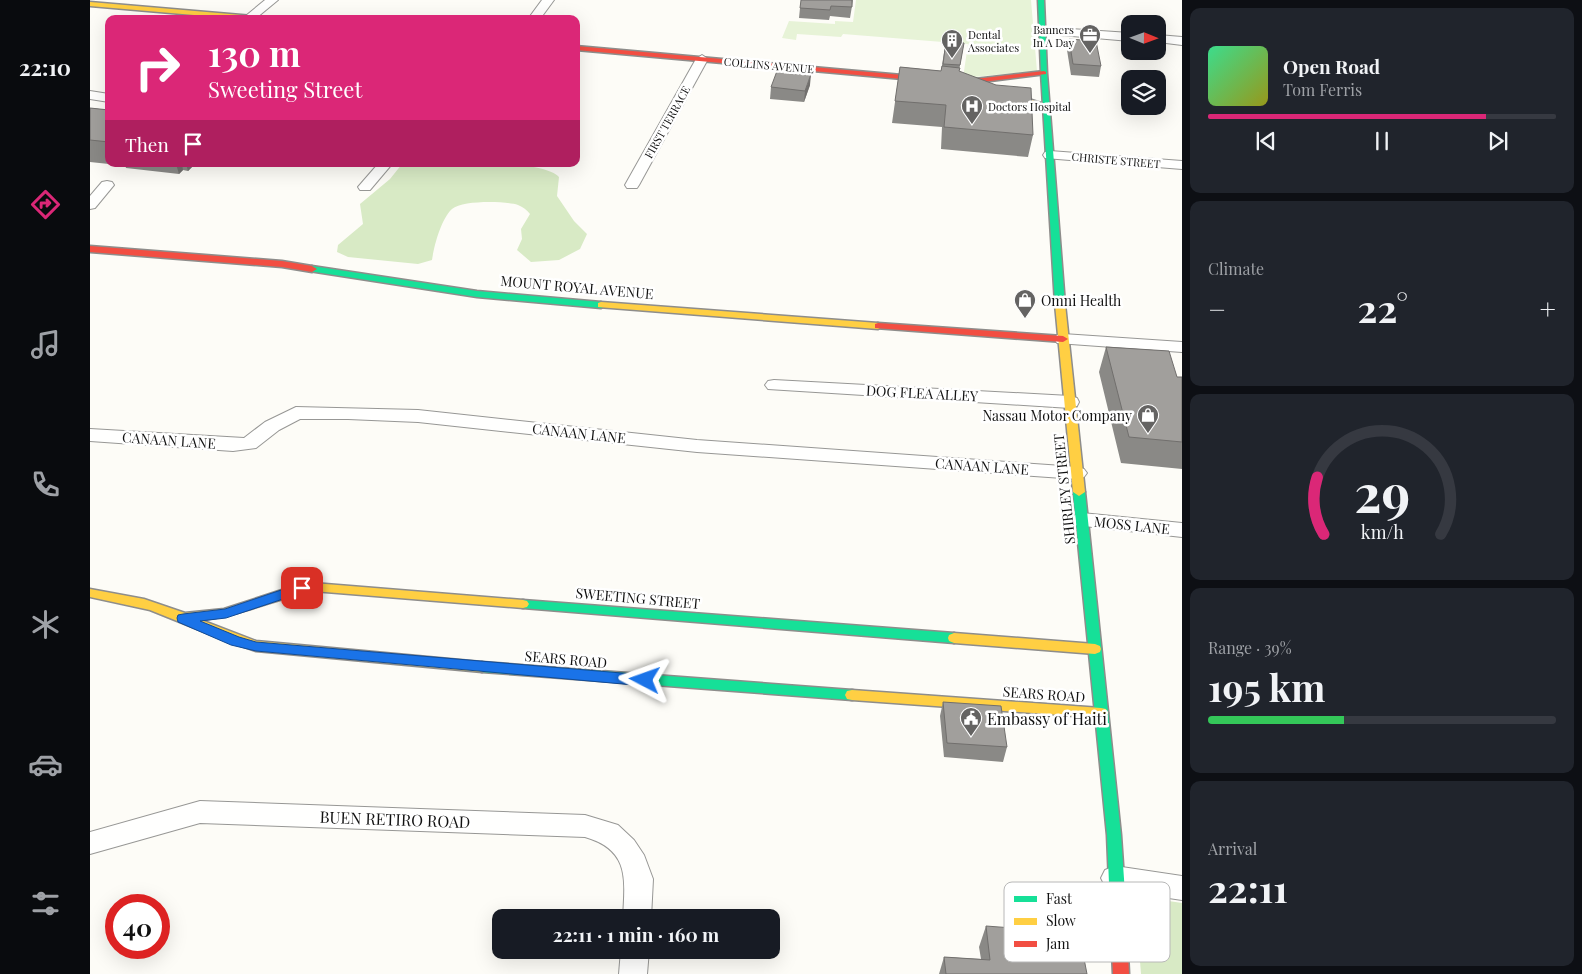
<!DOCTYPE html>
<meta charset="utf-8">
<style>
:root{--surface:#171b24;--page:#20242c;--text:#f1f3f6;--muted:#9ea1a6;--line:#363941;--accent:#db2777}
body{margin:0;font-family:"Playfair Display",serif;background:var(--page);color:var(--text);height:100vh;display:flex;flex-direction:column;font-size:19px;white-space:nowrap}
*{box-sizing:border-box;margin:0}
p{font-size:16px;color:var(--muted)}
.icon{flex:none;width:28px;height:28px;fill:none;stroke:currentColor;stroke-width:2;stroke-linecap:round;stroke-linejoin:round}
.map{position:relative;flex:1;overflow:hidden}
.side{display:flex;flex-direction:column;gap:8px;padding:8px;background:#0d0f14;width:400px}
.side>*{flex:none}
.hud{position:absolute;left:15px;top:15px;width:475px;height:152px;border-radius:10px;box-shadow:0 5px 20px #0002;background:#db2777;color:#fff;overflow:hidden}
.needle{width:32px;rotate:91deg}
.controls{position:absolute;left:1031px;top:15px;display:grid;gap:10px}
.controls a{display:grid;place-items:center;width:45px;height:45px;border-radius:10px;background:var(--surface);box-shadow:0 5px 20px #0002;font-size:25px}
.speed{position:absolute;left:15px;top:894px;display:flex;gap:10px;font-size:25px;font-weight:700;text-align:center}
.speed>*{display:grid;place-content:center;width:65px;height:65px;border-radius:50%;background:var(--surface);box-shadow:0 5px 20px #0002;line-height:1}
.speed .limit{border:8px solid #d22;background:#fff;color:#111}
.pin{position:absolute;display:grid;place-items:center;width:42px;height:42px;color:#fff;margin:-21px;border-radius:10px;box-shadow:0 2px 8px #0006}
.me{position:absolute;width:55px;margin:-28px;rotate:274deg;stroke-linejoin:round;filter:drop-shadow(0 0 4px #0008)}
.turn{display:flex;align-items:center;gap:18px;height:105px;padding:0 20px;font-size:22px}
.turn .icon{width:65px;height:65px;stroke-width:2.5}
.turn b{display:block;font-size:35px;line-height:42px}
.then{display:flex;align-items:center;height:48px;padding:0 20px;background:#0003;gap:10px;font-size:19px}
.big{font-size:38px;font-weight:700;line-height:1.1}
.side .card{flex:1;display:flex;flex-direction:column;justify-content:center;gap:8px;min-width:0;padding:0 18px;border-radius:10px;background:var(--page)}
.side .dial{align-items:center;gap:0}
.dial svg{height:130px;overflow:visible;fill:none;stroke:var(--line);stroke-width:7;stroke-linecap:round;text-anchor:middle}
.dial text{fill:var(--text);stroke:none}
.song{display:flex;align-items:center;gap:15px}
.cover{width:60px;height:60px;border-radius:8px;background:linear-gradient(135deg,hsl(150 70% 55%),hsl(60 70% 35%))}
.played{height:5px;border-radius:2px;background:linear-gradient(90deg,var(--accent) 80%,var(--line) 80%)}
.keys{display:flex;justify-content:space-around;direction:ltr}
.heat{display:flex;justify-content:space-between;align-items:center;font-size:28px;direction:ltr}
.charge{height:8px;border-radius:4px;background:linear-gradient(90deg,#34c759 39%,var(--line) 0)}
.trip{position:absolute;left:402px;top:909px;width:288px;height:50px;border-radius:10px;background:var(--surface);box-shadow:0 5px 20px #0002;font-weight:700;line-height:50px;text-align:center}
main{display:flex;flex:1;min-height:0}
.tabs{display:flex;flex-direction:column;width:90px;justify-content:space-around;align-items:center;background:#090b0e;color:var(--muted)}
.tabs .icon{width:35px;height:35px}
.tabs .on{color:var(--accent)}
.tabs b{font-size:22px;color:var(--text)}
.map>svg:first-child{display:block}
.green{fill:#e7f3d7}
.forest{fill:#d8eac5}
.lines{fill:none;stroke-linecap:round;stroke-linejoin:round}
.street-casing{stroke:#979795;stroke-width:2}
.fast-casing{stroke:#8e8d8b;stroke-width:3}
.slow-casing{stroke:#8e8d8b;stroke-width:3}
.jam-casing{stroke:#8e8d8b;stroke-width:3}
.street{fill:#fffffe;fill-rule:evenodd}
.fast{fill:#16e098;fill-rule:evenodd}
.slow{fill:#ffcf43;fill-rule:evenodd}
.jam{fill:#f24e42;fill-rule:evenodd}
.wall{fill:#8a8986}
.shaded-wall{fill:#716f6d}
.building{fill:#a19f9c;stroke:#716f6d}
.route{fill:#1a73e8;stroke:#114b97}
.labels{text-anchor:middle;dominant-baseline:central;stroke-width:5;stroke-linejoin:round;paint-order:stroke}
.far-poi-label{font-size:11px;fill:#111;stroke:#fff;text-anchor:start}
.far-street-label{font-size:11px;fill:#111;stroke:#fff}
.street-label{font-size:14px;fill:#111;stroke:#fff}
.poi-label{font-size:14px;fill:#111;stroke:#fff;text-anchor:start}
.near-poi-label{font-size:16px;fill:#111;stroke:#fff;text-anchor:start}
.near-street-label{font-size:16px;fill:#111;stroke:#fff}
.key{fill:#fff;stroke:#b8b8b8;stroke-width:1}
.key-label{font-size:14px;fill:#111}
</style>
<main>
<nav class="tabs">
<b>22:10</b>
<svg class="icon on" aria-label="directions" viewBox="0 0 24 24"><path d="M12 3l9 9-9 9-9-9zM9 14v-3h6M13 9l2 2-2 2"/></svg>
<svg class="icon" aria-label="music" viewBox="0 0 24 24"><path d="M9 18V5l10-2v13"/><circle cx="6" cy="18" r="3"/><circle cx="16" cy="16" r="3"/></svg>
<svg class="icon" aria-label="phone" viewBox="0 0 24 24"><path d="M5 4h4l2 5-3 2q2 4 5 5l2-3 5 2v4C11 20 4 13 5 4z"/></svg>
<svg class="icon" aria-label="climate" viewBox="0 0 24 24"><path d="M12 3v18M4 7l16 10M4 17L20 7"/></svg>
<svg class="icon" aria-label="car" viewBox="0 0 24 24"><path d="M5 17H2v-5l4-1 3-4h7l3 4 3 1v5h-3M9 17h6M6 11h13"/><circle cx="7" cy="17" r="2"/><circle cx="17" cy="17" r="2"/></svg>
<svg class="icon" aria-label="filters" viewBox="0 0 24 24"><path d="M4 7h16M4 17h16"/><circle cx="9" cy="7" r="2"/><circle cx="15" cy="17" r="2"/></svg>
</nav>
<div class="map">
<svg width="1092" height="974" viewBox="0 0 1092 974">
<rect width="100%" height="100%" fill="#fdfcf7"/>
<!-- green -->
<polygon class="green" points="766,0 941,0 947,71 873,78 878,44 753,34 751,37 707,34 706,40 692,38 699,21 745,24 745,21 763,22"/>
<!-- forest -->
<g class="forest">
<path d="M312,164C343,164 450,157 469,177L467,196L484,221L497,234L490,249L469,260L441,262L427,250L432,239L431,229L440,214C437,210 433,207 428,205C415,201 373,200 362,209C351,219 344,246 342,260L328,264L258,257L247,252L248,245L273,224L270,204L300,179Z"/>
<polygon points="1045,896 1092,903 1092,974 1051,974"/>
</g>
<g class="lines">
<!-- street casing -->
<g class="street-casing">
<g id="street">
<polygon points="175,0 188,0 165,19 152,19"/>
<polygon points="452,0 464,0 450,19 438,19"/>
<polygon points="951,27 1040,33 1040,41 947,33 945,31"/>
<polygon points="1068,35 1092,37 1092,45 1068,42"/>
<polygon points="612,55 618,59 549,185 547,188 537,188 535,185 606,59"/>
<polygon points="0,91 19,94 19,102 0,99"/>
<polygon points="960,151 1092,161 1092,169 955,158 953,155 955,152"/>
<polygon points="288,164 302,164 280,190 270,190 268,187"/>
<polygon points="17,181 22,182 24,185 5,208 0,209 0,196 12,182"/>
<polygon points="973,334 1092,342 1092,352 967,343 964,339 967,335"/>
<polygon points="684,380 980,396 987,398 989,402 987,406 980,408 678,389 675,385 678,381"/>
<polygon points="206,407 328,410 607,440 987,467 994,469 997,473 994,477 987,479 607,452 328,422 258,419 210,419 189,430 166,448 143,451 0,441 0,429 154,438 175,422"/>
<polygon points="992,513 1092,523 1092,537 985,525 982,520 985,515"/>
<path d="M110,801L495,815L528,825L544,840L554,855L563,879L561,918H533C535,879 540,850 495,837L110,823L0,854V832Z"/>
<polygon points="1025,866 1092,876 1092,900 1025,890 1015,886 1011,878 1015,870"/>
<polygon points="531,950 559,950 557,974 529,974"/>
</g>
</g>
<!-- fast casing -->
<g class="fast-casing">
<g id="fast">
<polygon points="948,0 954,0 957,73 975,304 970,307 965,304 951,73"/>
<polygon points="222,266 387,291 511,302 516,305 511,308 387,297 219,271 219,267"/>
<polygon points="989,488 995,492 1031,835 1036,908 1034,913 1028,915 1022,913 1020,908 1017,835 983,492"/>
<polygon points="433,600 864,633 869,635 870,638 869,641 864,643 433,608 429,607 427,604 429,601"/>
<polygon points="392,662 762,690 767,691 769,695 767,699 762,700 392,672 387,670 385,667 387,664"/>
</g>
</g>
<!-- slow casing -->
<g class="slow-casing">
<g id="slow">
<polygon points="0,2 176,17 179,19 150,19 0,6"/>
<polygon points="902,89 908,89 960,106 953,108 902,93"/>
<polygon points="970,301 975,304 995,492 989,496 983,492 965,304"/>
<polygon points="511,302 788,323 793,326 788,329 508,307 508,303"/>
<path d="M223,583L433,600L437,601L439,604L437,607L433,608L223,591C185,599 150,616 111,620L166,641L392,662L397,664L399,667L397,670L392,672L166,651L137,641L60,610L0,597V589L54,599L95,613L134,609L198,588Z"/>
<polygon points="864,633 1005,644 1010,646 1011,649 1010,652 1005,654 864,643 859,641 858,638 859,635"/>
<polygon points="762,690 1011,708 1016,709 1018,713 1016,717 1011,718 762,700 757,699 755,695 757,691"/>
</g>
</g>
<!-- jam casing -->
<g class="jam-casing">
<g id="jam">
<polygon points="486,46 846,78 850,80 846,82 486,50"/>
<polygon points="954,71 956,72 956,74 885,83 881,81 885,79"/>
<polygon points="0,246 192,261 222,266 227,269 222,272 192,267 0,252"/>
<polygon points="788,323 973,336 978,339 973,342 785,328 785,324"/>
<polygon points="1028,901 1034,903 1036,908 1039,974 1023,974 1020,908 1022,903"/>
</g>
</g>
<!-- street -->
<use href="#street" class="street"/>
<!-- fast -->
<use href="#fast" class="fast"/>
<!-- slow -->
<use href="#slow" class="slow"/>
<!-- jam -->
<use href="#jam" class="jam"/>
</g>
<!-- wall -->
<g class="wall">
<polygon points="763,0 760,18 740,16 739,20 709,18 710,8"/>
<polygon points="979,39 1011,66 1009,77 981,75 977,50"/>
<polygon points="856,41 874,43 869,71 943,135 938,157 851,149 852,127 802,123 810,67 851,71"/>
<polygon points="720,85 714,102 680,99 681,87"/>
<polygon points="0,108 19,110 19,164 0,162"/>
<polygon points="20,164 105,164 98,171 93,170 89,174 36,168 35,165"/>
<polygon points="1016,347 1087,377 1092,377 1092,469 1031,463 1009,372"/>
<polygon points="853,702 917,747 913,762 854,757 850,716"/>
<polygon points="896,926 997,974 849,974 854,957 891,959 889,947"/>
</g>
<!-- shaded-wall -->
<g class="shaded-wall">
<polygon points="489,43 490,59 486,64 486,48"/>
<polygon points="721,74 720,85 714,102 715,91"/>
<polygon points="86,164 92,164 93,170 89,174"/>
<polygon points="96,164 105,164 98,171"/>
</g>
<!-- building -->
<g class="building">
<polygon points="711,0 762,0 762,7 741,6 740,10 710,8"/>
<polygon points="979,39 1006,41 1011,66 983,64"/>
<polygon points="856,41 874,43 870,65 853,64"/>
<polygon points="852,66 870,68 869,71 906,85 941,88 943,135 854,127 856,105 805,101 810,67 851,71"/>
<polygon points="687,71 721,74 715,91 681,87"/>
<polygon points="0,108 19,110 19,142 0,140"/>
<polygon points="1016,347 1079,351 1087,377 1092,377 1092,442 1039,437"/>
<polygon points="853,702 911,706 917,747 857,743"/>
<polygon points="896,926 989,933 997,974 856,974 854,957 900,960"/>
</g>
<!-- route -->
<polygon class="route" points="212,583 219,588 217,591 136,618 110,621 149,637 166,642 555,675 560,677 562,680 560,684 555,686 166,651 141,645 88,622 87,618 88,615 93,614 135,609"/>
<!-- icons -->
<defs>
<g id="office-pin" transform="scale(1.125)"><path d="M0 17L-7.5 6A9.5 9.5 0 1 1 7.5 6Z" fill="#646362" stroke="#fff"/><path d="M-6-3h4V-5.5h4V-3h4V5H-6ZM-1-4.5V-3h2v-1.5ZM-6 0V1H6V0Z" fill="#fff"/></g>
<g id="building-pin" transform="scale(1.125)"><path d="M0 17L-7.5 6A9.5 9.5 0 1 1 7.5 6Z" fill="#646362" stroke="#fff"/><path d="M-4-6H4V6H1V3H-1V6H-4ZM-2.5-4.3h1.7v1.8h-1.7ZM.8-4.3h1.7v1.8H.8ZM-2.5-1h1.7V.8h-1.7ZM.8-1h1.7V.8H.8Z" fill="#fff"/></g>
<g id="hospital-pin" transform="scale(1.125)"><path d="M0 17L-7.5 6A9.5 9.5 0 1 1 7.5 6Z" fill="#646362" stroke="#fff"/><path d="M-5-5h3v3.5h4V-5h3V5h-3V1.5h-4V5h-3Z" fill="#fff"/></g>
<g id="shop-pin" transform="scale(1.125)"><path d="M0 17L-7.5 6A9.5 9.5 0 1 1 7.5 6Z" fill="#646362" stroke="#fff"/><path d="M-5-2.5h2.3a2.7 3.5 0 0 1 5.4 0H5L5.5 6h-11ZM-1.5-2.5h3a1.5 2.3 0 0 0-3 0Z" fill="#fff"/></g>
<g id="civic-pin" transform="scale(1.125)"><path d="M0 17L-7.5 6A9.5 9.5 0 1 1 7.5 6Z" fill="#646362" stroke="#fff"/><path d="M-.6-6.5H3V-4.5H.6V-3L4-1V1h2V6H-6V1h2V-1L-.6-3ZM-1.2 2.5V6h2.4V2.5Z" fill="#fff"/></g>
</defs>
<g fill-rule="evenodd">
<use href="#office-pin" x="1000" y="35"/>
<use href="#building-pin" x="862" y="40"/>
<use href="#hospital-pin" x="882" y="106"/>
<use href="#shop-pin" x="935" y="300"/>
<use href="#shop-pin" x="1058" y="415"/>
<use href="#civic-pin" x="881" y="718"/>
</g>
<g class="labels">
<!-- far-poi labels -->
<g class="far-poi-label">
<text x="984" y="29" text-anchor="end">Banners<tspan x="984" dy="13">In A Day</tspan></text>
<text x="878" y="34">Dental<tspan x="878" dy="13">Associates</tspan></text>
<text x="898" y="106">Doctors Hospital</text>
</g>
<!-- far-street labels -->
<g class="far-street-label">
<text transform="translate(679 65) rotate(5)">COLLINS AVENUE</text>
<text transform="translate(577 122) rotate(-61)">FIRST TERRACE</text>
<text transform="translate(1026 160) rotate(5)">CHRISTE STREET</text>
</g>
<!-- street labels -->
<g class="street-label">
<text transform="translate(487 287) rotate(5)">MOUNT ROYAL AVENUE</text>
<text transform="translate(832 393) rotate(3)">DOG FLEA ALLEY</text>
<text transform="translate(489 433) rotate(6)">CANAAN LANE</text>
<text transform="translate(79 440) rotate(4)">CANAAN LANE</text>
<text transform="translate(892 466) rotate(4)">CANAAN LANE</text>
<text transform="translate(974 489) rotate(-96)">SHIRLEY STREET</text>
<text transform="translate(1042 525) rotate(6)">MOSS LANE</text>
<text transform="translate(548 598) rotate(5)">SWEETING STREET</text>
<text transform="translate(476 659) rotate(5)">SEARS ROAD</text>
<text transform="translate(954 694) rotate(4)">SEARS ROAD</text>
</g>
<!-- poi labels -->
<g class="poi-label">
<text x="951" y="300">Omni Health</text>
<text x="1042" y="415" text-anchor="end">Nassau Motor Company</text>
</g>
<!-- near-poi labels -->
<g class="near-poi-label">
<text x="897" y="718">Embassy of Haiti</text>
</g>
<!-- near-street labels -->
<g class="near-street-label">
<text transform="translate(305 819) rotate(2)">BUEN RETIRO ROAD</text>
</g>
</g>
<!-- legend -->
<rect x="914" y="882" width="166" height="80" rx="8" class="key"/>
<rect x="924" y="896" width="23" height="6" fill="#16e098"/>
<rect x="924" y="918" width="23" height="7" fill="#ffcf43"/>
<rect x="924" y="941" width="23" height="6" fill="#f24e42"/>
<g class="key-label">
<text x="956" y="904">Fast</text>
<text x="956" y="926">Slow</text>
<text x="956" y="949">Jam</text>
</g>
</svg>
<div class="controls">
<a><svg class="needle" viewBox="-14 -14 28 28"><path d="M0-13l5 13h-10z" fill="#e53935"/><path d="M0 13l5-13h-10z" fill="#9ea1a6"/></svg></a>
<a><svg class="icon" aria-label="layers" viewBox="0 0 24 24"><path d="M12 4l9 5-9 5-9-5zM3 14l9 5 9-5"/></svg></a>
</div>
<div class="speed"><div class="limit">40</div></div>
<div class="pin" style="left:212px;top:588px;background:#d93025"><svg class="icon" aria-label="arrive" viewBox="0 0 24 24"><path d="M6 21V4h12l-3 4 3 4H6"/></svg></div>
<svg class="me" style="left:555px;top:680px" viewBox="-20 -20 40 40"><path d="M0-17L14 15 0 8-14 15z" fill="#1a73e8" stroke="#fff" stroke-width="4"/></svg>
<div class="trip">22:11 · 1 min · 160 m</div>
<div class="hud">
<div class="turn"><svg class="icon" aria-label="right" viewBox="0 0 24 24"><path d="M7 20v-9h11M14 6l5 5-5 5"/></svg><div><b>130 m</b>Sweeting Street</div></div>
<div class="then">Then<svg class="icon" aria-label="arrive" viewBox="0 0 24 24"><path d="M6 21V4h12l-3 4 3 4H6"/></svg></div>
</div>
</div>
<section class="side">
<div class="card">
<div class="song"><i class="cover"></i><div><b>Open Road</b><p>Tom Ferris</p></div></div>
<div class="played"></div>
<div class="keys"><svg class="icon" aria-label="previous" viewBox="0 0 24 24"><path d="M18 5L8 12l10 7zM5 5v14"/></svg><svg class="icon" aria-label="pause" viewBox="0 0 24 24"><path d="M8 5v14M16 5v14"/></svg><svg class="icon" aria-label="next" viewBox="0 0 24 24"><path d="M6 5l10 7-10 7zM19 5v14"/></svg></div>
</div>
<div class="card"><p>Climate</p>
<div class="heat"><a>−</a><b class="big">22°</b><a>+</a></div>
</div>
<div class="card dial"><svg viewBox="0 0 100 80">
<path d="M14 69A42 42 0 1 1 86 69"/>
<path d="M14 69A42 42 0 0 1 10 34" stroke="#db2777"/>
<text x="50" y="56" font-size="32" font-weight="700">29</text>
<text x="50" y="72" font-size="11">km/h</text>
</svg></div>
<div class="card"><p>Range · 39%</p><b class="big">195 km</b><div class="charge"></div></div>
<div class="card"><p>Arrival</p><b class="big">22:11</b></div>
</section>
</main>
